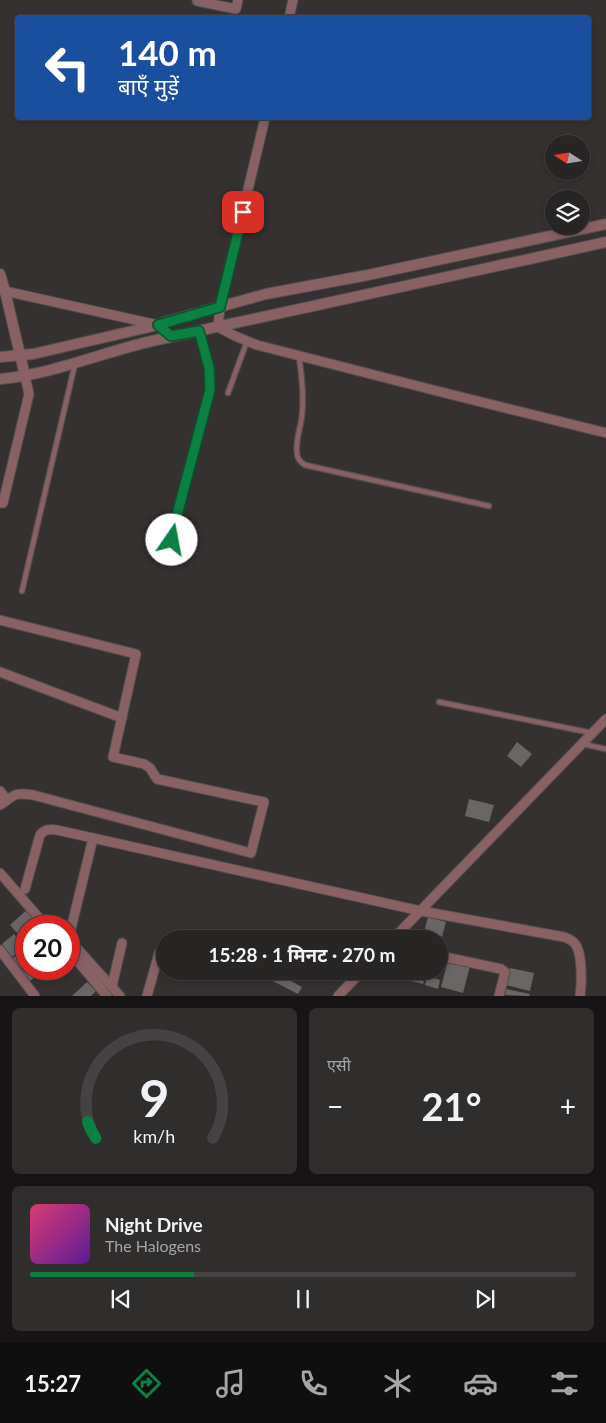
<!DOCTYPE html>
<html lang="hi">
<meta charset="utf-8">
<style>
:root{--surface:#282525;--page:#302d2d;--text:#f1f3f6;--muted:#a5a5a7;--line:#444242;--accent:#0b8043}
body{margin:0;font-family:Lato,"Noto Sans Devanagari",sans-serif;background:var(--page);color:var(--text);height:100vh;display:flex;flex-direction:column;font-size:19px;white-space:nowrap}
*{box-sizing:border-box;margin:0}
p{font-size:16px;color:var(--muted)}
.icon{flex:none;width:28px;height:28px;fill:none;stroke:currentColor;stroke-width:2;stroke-linecap:round;stroke-linejoin:round}
.map{position:relative;height:996px;overflow:hidden}
.sheet{display:flex;flex-direction:column;gap:12px;padding:12px;background:#161414;flex:1}
.sheet>*{flex:none}
.guide{position:absolute;left:15px;top:15px;width:576px;height:105px;border-radius:5px;box-shadow:0 2px 8px #0003,0 0 0 1px var(--line);background:#1a4fa0;color:#fff;overflow:hidden}
.needle{width:32px;rotate:282deg}
.tools{position:absolute;left:545px;top:135px;display:grid;gap:10px}
.tools a{display:grid;place-items:center;width:45px;height:45px;border-radius:50%;background:var(--surface);box-shadow:0 2px 8px #0003,0 0 0 1px var(--line);font-size:25px}
.speed{position:absolute;left:15px;top:915px;display:flex;gap:10px;font-size:25px;font-weight:700;text-align:center}
.speed>*{display:grid;place-content:center;width:65px;height:65px;border-radius:50%;background:var(--surface);box-shadow:0 2px 8px #0003,0 0 0 1px var(--line);line-height:1}
.speed .limit{border:8px solid #d22;background:#fff;color:#111}
.pin{position:absolute;display:grid;place-items:center;width:42px;height:42px;color:#fff;margin:-21px;border-radius:10px;box-shadow:0 2px 8px #0006}
.me{position:absolute;width:55px;margin:-28px;rotate:12deg;stroke-linejoin:round;filter:drop-shadow(0 0 4px #0008)}
.turn{display:flex;align-items:center;gap:18px;height:105px;padding:0 20px;font-size:22px}
.turn .icon{width:65px;height:65px;stroke-width:2.5}
.turn b{display:block;font-size:35px;line-height:42px}
.big{font-size:38px;font-weight:700;line-height:1.1}
.sheet .widget{flex:1;display:flex;flex-direction:column;justify-content:center;gap:8px;min-width:0;padding:0 18px;border-radius:8px;background:var(--page)}
.sheet .dial{align-items:center;gap:0}
.dial svg{height:130px;overflow:visible;fill:none;stroke:var(--line);stroke-width:7;stroke-linecap:round;text-anchor:middle}
.dial text{fill:var(--text);stroke:none}
.song{display:flex;align-items:center;gap:15px}
.cover{width:60px;height:60px;border-radius:8px;background:linear-gradient(135deg,hsl(340 70% 55%),hsl(270 70% 35%))}
.played{height:5px;border-radius:2px;background:linear-gradient(90deg,var(--accent) 30%,var(--line) 30%)}
.keys{display:flex;justify-content:space-around;direction:ltr}
.heat{display:flex;justify-content:space-between;align-items:center;font-size:28px;direction:ltr}
.sheet .tiles{flex:1;display:grid;gap:12px;grid-template-columns:1fr 1fr}
.widget:last-child{grid-column:span 2}
.trip{position:absolute;left:156px;top:930px;width:292px;height:50px;border-radius:25px;background:var(--surface);box-shadow:0 2px 8px #0003,0 0 0 1px var(--line);font-weight:700;line-height:50px;text-align:center}
.dock{display:flex;height:80px;justify-content:space-around;align-items:center;background:#100f0f;color:var(--muted)}
.dock .icon{width:35px;height:35px}
.dock .current{color:var(--accent)}
.dock b{font-size:22px;color:var(--text)}
.map>svg:first-child{display:block}
.building{fill:#6b6666}
.lines{fill:none;stroke-linecap:round;stroke-linejoin:round}
.service-casing{stroke:#534f4f;stroke-width:7}
.minor-casing{stroke:#534f4f;stroke-width:11}
.tertiary-casing{stroke:#534f4f;stroke-width:12}
.service{stroke:#886165;stroke-width:4.5}
.minor{stroke:#886165;stroke-width:9}
.tertiary{stroke:#886165;stroke-width:10}
.route-casing{stroke:#07532c;stroke-width:12}
.route{stroke:#0b8043;stroke-width:9}
</style>
<div class="map">
<svg width="606" height="996" viewBox="0 0 606 996">
<rect width="100%" height="100%" fill="#353131"/>
<!-- building -->
<g class="building">
<polygon points="517,742 532,754 521,767 507,756"/>
<polygon points="469,799 494,805 489,822 465,816"/>
<polygon points="28,909 35,917 17,933 10,925"/>
<polygon points="428,917 446,922 442,937 424,932"/>
<polygon points="26,927 26,946 17,935"/>
<polygon points="14,934 24,947 12,957 2,944"/>
<polygon points="25,947 26,949 26,964 21,969 12,959"/>
<polygon points="448,960 470,966 463,993 441,987"/>
<polygon points="26,965 26,969 42,969 43,970 30,981 20,970"/>
<polygon points="510,968 534,973 530,991 506,985"/>
<polygon points="266,971 272,971 302,987 298,994 263,976"/>
<polygon points="376,971 397,971 399,972 398,978"/>
<polygon points="406,971 416,971 426,974 423,984 404,979"/>
<polygon points="427,976 440,980 438,989 425,985"/>
<polygon points="87,982 96,991 91,996 72,996"/>
<polygon points="506,989 530,994 529,996 505,995"/>
</g>
<g class="lines">
<!-- service casing -->
<g class="service-casing">
<g id="service">
<path d="M299,357C302,376 304,395 302,415C301,427 295,441 297,453C297,459 300,462 305,465L489,506"/>
<polyline points="228,393 247,341"/>
<polyline points="172,540 178,511 210,390 209,367 199,331"/>
<polyline points="22,591 75,364"/>
<polyline points="439,702 592,733"/>
<polyline points="583,744 606,749"/>
</g>
</g>
<!-- minor casing -->
<g class="minor-casing">
<g id="minor">
<polyline points="197,1 236,9 238,0"/>
<polyline points="289,18 293,0"/>
<polyline points="265,118 220,307 218,327 235,336 257,345 441,392 606,433"/>
<polyline points="0,290 158,325 171,336"/>
<polyline points="0,503 3,503 29,394 25,376"/>
<path d="M0,620L136,654L113,757L144,764L150,768L157,779L264,802L251,853L33,795C14,792 15,795 0,805"/>
<polyline points="0,672 122,718"/>
<polyline points="0,791 7,800"/>
<polyline points="93,838 69,937 73,944 120,996"/>
<polyline points="0,873 46,926"/>
<path d="M25,889L40,835C45,829 49,829 57,830L421,911L564,937C570,939 575,942 577,947C582,958 582,983 580,996"/>
<polyline points="393,939 606,719"/>
<polyline points="0,950 35,996"/>
<polyline points="69,951 107,996"/>
<polyline points="440,956 501,969 505,972 499,996"/>
<polyline points="112,986 122,943"/>
<polyline points="147,996 159,953"/>
<polyline points="338,996 362,971"/>
</g>
</g>
<!-- tertiary casing -->
<g class="tertiary-casing">
<g id="tertiary">
<polyline points="0,274 5,291 25,376"/>
<polyline points="0,357 33,354 158,325 165,322 266,294 368,275 606,224"/>
<path d="M0,379C56,374 107,350 161,339C310,307 458,275 606,242"/>
</g>
</g>
<!-- service -->
<use href="#service" class="service"/>
<!-- minor -->
<use href="#minor" class="minor"/>
<!-- tertiary -->
<use href="#tertiary" class="tertiary"/>
</g>
<g class="lines">
<!-- route casing -->
<g class="route-casing">
<polyline id="route" points="172,540 178,511 210,390 209,367 199,331 171,336 158,325 220,307 243,212"/>
</g>
<!-- route -->
<use href="#route" class="route"/>
</g>
</svg>
<div class="tools">
<a><svg class="needle" viewBox="-14 -14 28 28"><path d="M0-13l5 13h-10z" fill="#e53935"/><path d="M0 13l5-13h-10z" fill="#a5a5a7"/></svg></a>
<a><svg class="icon" aria-label="layers" viewBox="0 0 24 24"><path d="M12 4l9 5-9 5-9-5zM3 14l9 5 9-5"/></svg></a>
</div>
<div class="speed"><div class="limit">20</div></div>
<div class="pin" style="left:243px;top:212px;background:#d93025"><svg class="icon" aria-label="arrive" viewBox="0 0 24 24"><path d="M6 21V4h12l-3 4 3 4H6"/></svg></div>
<svg class="me" style="left:172px;top:540px" viewBox="-20 -20 40 40"><circle r="19" fill="#fff"/><path d="M0-13L10 11 0 6-10 11z" fill="#0b8043"/></svg>
<div class="trip">15:28 · 1 मिनट · 270 m</div>
<div class="guide">
<div class="turn"><svg class="icon" aria-label="left" viewBox="0 0 24 24"><path d="M17 20v-9H6M10 6l-5 5 5 5"/></svg><div><b>140 m</b>बाएँ मुड़ें</div></div>
</div>
</div>
<section class="sheet">
<div class="tiles">
<div class="widget dial"><svg viewBox="0 0 100 80">
<path d="M14 69A42 42 0 1 1 86 69"/>
<path d="M14 69A42 42 0 0 1 9 59" stroke="#0b8043"/>
<text x="50" y="56" font-size="32" font-weight="700">9</text>
<text x="50" y="72" font-size="11">km/h</text>
</svg></div>
<div class="widget"><p>एसी</p>
<div class="heat"><a>−</a><b class="big">21°</b><a>+</a></div>
</div>
<div class="widget">
<div class="song"><i class="cover"></i><div><b>Night Drive</b><p>The Halogens</p></div></div>
<div class="played"></div>
<div class="keys"><svg class="icon" aria-label="previous" viewBox="0 0 24 24"><path d="M18 5L8 12l10 7zM5 5v14"/></svg><svg class="icon" aria-label="pause" viewBox="0 0 24 24"><path d="M8 5v14M16 5v14"/></svg><svg class="icon" aria-label="next" viewBox="0 0 24 24"><path d="M6 5l10 7-10 7zM19 5v14"/></svg></div>
</div>
</div>
</section>
<nav class="dock">
<b>15:27</b>
<svg class="icon current" aria-label="directions" viewBox="0 0 24 24"><path d="M12 3l9 9-9 9-9-9zM9 14v-3h6M13 9l2 2-2 2"/></svg>
<svg class="icon" aria-label="music" viewBox="0 0 24 24"><path d="M9 18V5l10-2v13"/><circle cx="6" cy="18" r="3"/><circle cx="16" cy="16" r="3"/></svg>
<svg class="icon" aria-label="phone" viewBox="0 0 24 24"><path d="M5 4h4l2 5-3 2q2 4 5 5l2-3 5 2v4C11 20 4 13 5 4z"/></svg>
<svg class="icon" aria-label="climate" viewBox="0 0 24 24"><path d="M12 3v18M4 7l16 10M4 17L20 7"/></svg>
<svg class="icon" aria-label="car" viewBox="0 0 24 24"><path d="M5 17H2v-5l4-1 3-4h7l3 4 3 1v5h-3M9 17h6M6 11h13"/><circle cx="7" cy="17" r="2"/><circle cx="17" cy="17" r="2"/></svg>
<svg class="icon" aria-label="filters" viewBox="0 0 24 24"><path d="M4 7h16M4 17h16"/><circle cx="9" cy="7" r="2"/><circle cx="15" cy="17" r="2"/></svg>
</nav>
